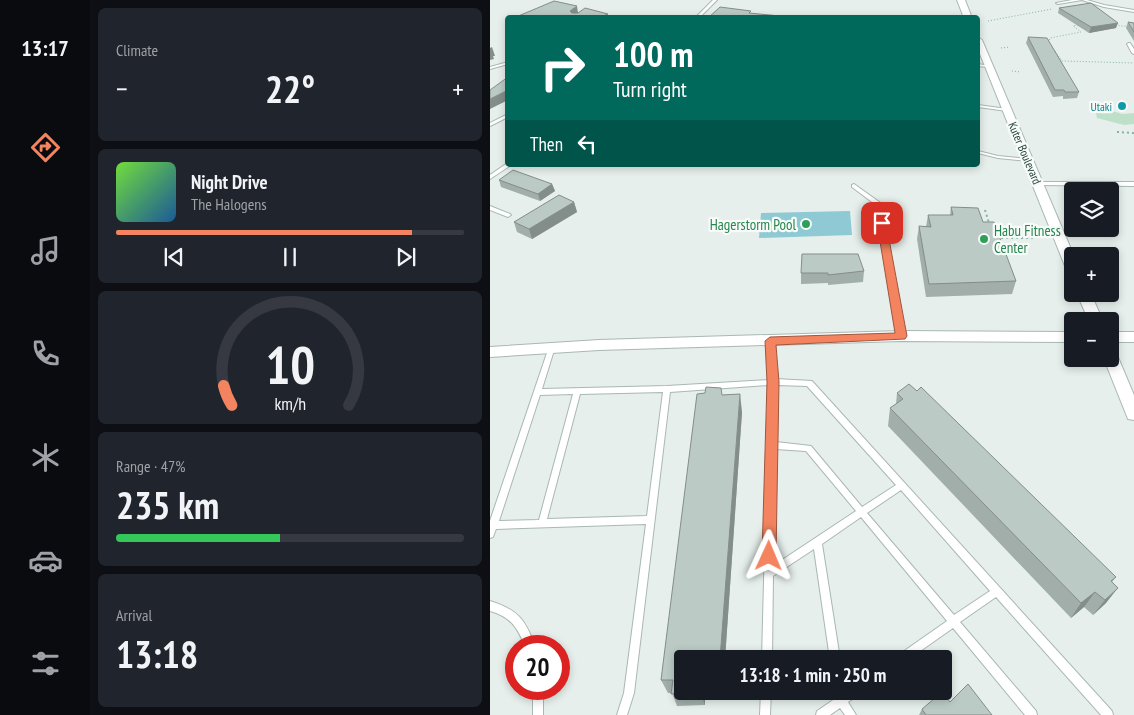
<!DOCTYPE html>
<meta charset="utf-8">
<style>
:root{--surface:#171b24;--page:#20242c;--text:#f1f3f6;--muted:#9ea1a6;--line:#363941;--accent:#f4845f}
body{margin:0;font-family:"PT Sans Narrow",sans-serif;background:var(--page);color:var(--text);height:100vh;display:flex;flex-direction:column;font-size:19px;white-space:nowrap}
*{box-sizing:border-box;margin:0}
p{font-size:16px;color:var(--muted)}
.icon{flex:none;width:28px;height:28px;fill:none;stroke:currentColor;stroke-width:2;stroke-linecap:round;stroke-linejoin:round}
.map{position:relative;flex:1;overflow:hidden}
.details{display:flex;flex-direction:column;gap:8px;padding:8px;background:#0d0f14;width:400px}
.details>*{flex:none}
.top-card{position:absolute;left:15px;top:15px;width:475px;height:152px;border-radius:5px;box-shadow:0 2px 8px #0003;background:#00695c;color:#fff;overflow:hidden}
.fabs{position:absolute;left:574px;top:182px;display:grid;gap:10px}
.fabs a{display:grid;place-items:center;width:55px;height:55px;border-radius:5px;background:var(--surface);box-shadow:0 2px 8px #0003;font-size:25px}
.speed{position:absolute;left:15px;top:635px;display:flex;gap:10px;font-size:25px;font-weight:700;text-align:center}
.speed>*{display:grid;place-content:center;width:65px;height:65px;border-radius:50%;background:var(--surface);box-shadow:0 2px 8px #0003;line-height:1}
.speed .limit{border:8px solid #d22;background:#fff;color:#111}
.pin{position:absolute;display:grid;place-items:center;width:42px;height:42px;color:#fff;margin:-21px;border-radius:10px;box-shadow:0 2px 8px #0006}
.me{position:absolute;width:55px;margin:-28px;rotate:1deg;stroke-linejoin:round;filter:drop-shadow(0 0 4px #0008)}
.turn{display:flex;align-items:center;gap:18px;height:105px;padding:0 25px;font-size:22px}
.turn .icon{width:65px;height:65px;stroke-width:2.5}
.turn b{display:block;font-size:35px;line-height:42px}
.then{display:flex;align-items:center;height:48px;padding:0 25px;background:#0003;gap:10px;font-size:19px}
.big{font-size:38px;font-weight:700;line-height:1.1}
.details .card{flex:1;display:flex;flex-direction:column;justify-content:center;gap:8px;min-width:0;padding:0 18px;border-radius:8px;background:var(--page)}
.details .dial{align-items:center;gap:0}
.dial svg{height:130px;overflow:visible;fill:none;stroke:var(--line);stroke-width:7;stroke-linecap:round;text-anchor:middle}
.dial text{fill:var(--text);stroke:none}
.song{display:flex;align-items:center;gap:15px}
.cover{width:60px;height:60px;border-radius:8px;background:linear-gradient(135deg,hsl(100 70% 55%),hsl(210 70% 35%))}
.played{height:5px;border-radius:2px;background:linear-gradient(90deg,var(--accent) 85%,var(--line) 85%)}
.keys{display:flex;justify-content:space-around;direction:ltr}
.heat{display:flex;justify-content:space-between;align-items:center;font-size:28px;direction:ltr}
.charge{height:8px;border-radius:4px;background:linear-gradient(90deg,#34c759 47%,var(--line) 0)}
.trip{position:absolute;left:184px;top:650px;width:278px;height:50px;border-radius:5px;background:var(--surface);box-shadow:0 2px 8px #0003;font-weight:700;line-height:50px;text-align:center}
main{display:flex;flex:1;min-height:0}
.tab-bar{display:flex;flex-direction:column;width:90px;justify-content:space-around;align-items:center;background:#090b0e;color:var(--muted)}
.tab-bar .icon{width:35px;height:35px}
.tab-bar .on{color:var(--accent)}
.tab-bar b{font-size:22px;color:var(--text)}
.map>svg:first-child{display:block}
.green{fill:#bfe0c8}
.water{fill:#8ec9d4}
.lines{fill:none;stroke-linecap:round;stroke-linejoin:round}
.service-casing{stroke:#a8b8b2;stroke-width:2}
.tertiary-casing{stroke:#a8b8b2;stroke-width:2}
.path-far1{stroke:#86b3a5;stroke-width:1;stroke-dasharray:1 2;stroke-linecap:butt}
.path{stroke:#86b3a5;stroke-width:2;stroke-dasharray:2 3;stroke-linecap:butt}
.service{fill:#fff;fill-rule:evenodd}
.tertiary{fill:#fff;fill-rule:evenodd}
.wall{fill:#a1aea9}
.shaded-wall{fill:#838d89}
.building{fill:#bbcac4;stroke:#838d89}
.route{fill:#f4845f;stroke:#9f563e}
.culture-dot{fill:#0f9aa8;stroke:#f7fbf9;stroke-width:2}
.leisure-dot{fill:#2e9e5b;stroke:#f7fbf9;stroke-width:2}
.labels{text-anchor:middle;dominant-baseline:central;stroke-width:4.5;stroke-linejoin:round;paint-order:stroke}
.far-culture-label{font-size:12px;fill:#0d838f;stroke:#f7fbf9;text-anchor:end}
.far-street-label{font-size:12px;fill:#24423a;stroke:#f7fbf9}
.leisure-label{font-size:15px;fill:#27864d;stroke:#f7fbf9;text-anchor:end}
</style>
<main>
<nav class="tab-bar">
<b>13:17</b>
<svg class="icon on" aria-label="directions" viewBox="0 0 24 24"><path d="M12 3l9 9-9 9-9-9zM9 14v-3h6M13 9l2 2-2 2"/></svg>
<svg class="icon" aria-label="music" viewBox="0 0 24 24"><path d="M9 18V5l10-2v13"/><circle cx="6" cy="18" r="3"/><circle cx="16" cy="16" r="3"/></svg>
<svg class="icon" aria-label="phone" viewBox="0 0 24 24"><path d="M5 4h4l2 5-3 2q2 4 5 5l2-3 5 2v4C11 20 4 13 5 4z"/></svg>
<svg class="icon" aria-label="climate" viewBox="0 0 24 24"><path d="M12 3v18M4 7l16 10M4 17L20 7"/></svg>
<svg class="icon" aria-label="car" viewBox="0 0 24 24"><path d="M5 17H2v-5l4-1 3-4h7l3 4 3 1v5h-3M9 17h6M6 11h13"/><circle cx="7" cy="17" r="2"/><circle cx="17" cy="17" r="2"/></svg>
<svg class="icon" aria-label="filters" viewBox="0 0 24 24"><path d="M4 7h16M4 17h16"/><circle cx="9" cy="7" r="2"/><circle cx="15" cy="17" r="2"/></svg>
</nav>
<section class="details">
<div class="card"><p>Climate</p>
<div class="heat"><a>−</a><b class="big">22°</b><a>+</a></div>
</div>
<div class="card">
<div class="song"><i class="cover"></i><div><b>Night Drive</b><p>The Halogens</p></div></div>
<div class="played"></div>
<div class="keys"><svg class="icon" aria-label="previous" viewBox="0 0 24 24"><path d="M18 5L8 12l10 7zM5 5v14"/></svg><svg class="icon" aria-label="pause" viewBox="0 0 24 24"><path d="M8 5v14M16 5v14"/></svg><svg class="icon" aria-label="next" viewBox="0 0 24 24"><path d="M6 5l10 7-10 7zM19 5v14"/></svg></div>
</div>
<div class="card dial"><svg viewBox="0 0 100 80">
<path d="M14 69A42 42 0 1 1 86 69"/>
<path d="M14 69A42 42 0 0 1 9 57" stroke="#f4845f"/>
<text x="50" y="56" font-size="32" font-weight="700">10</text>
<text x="50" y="72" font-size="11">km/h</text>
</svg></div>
<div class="card"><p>Range · 47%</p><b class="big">235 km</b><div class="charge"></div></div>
<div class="card"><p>Arrival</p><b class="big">13:18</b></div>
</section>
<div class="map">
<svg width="644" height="715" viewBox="0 0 644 715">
<rect width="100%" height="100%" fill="#e6efeb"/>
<!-- green -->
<polygon class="green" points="611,108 633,114 644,113 644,124 634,125 607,118 606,113"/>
<!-- water -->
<polygon class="water" points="360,211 362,235 269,238 271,213"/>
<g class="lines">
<!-- service casing -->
<g class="service-casing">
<g id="service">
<polygon points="223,0 227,0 209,18 205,18"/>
<polygon points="582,0 597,0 614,5 644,10 644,12 614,7 592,0 568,4 566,3"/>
<polygon points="639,43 640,43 644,49 644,54 642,53 637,44"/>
<polygon points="18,62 18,64 0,69 0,67"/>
<polygon points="488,64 500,66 498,67 488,66"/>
<polygon points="488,105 517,109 519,110 517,111 488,107"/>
<polygon points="18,114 18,117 0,126 0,123"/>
<polygon points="488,151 508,156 538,159 540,160 538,161 508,158 488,153"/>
<polygon points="16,164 21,165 0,179 0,175"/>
<polygon points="548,182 644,182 644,186 546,185 546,183"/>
<polygon points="364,184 392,204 414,336 413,338 409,338 408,336 386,205 362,187 362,185"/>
<polygon points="0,206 20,214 21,215 18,217 0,210"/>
<path d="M278,339H280L283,341L286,379L322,381L622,711L623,715H611L506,597L470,622L546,711L547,715H535L463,628L419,659H405L407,656L457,621L371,517L332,544L350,659H340L324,549L283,576L282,659H272L279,385L180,392L144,693L137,715H127L134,693L156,524L6,529L3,537L0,538V521L59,347L62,345L65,347L52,389L177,386L279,380L277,341ZM287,385L317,386L406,485L372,507L321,446L286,442ZM173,392L157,516L57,519L90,394ZM83,394L49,520L9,521L50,395ZM285,449L316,451L366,511L283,566ZM411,490L500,591L464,615L377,513Z"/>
<path d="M0,601C28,610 35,619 45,646H35C27,627 21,617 0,611Z"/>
<rect x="43" y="689" width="10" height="26"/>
<polygon points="271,691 281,691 280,715 270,715"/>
<polygon points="345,691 369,691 368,695 358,702 366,715 355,715 350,708 340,715 326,715 327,711 346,698"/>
</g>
</g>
<!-- tertiary casing -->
<g class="tertiary-casing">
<g id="tertiary">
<polygon points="467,0 475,0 482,18 474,18"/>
<polygon points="488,37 492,40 584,256 582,256 582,270 577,269 575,266 488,49"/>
<polygon points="587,294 601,294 613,321 599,321"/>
<polygon points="411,331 582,332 582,342 411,341 109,350 0,357 0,347 109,340"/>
<rect x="620" y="332" width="24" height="10"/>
<polygon points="620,350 625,351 627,355 644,395 644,420 638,419 614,359 620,359"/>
</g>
</g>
<!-- path-far1 -->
<g class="path-far1">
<polyline points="498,21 562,9"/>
<polyline points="626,24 630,26 644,26"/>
<polyline points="559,43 560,38 591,32 583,26 590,25"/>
<polyline points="511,48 520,47"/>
<polyline points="565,51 572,61 644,63"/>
<polyline points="522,71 531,72"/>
</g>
<!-- path -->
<g class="path">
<polyline points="627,132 644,133"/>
<polyline points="495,210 499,223"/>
<polyline points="506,238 545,238"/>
</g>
<!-- service -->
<use href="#service" class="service"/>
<!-- tertiary -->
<use href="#tertiary" class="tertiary"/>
</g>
<!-- wall -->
<g class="wall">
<polygon points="569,8 626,28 599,33 568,13"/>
<polygon points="638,22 644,23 644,41 636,28"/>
<polygon points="538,37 589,92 587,98 573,99 573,96 563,97 536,43"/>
<polygon points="9,180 62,184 65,191 50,201 11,187"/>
<polygon points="84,202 87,212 42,239 27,232 24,222"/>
<polygon points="461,207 493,222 526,281 522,294 436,297 427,239 429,226 436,227 438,215 460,215"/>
<polygon points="374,271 373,282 338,285 338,283 311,284 311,273"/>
<polygon points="407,393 626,577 622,582 616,603 603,615 594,607 581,618 398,426 400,408 406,404"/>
<polygon points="232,395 252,412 235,659 192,659 192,691 232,691 232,694 215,693 215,705 187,706 182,693 178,693 171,680"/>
<polygon points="460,702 502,715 429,715 432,709"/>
</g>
<!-- shaded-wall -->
<g class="shaded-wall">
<polygon points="87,6 88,13 82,18 80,11"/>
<polygon points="628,23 626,28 599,33 601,27"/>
<polygon points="2,47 5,56 3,56 4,59 0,60 0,48"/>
<polygon points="18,90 18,100 0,109 0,99"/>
<polygon points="62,184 65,191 50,201 48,194"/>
<polygon points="84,202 87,212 42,239 39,229"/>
<polygon points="250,394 252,412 235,659 230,659"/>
<polygon points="628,588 616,603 603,615 615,600"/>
<polygon points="605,592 594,607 581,618 591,603"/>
<polygon points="210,691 214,691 215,693 215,705"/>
</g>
<!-- building -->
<g class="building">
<polygon points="64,1 87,6 80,11 82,13 88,13 95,8 118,14 113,16 115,17 114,18 29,18 26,17"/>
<polygon points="601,3 628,23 601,27 569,8"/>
<polygon points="230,7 261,11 259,13 290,16 289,18 218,18"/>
<polygon points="638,22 644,23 644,32"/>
<polygon points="538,37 557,38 589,92 575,92 574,90 565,90"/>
<polygon points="18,77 18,90 0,99 0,90"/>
<polygon points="23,170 62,184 48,194 9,180"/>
<polygon points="69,195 84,202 39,229 24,222"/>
<polygon points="461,207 488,208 493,222 504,222 526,281 439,284 429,226 441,227 438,215 463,215"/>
<polygon points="312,254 368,254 374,271 338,275 338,273 311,273"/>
<polygon points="419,384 427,391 431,387 626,577 621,581 628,588 615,600 605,592 591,603 400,408 413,399 407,393"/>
<polygon points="216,387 231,388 232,395 250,394 230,659 192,659 192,691 210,691 210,692 181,694 183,680 171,680 207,394 215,393"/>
<polygon points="478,684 502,715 436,715 432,709 452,692 460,702"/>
</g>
<!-- route -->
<polygon class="route" points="392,220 396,223 417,336 415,339 286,345 289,382 286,556 284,560 279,562 274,560 272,556 277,382 275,341 280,337 405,333 387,223"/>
<!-- markers -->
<circle class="culture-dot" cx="632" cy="106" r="5"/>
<g class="leisure-dot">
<circle cx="316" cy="224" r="5"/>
<circle cx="494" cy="239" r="5"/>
</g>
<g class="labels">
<!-- far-culture labels -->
<g class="far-culture-label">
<text x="622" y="106">Utaki</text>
</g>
<!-- far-street labels -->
<g class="far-street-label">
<text transform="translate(535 153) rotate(67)">Kuter Boulevard</text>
</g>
<!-- leisure labels -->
<g class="leisure-label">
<text x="306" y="224">Hagerstorm Pool</text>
<text x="504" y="230" text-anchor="start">Habu Fitness<tspan x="504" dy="17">Center</tspan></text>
</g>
</g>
</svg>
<div class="fabs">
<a><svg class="icon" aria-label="layers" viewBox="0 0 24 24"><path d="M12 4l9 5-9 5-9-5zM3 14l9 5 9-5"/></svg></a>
<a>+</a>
<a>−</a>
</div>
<div class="speed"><div class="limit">20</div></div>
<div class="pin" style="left:392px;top:223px;background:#d93025"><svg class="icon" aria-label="arrive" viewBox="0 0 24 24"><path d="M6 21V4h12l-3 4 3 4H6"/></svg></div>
<svg class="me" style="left:279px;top:556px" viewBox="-20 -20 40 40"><path d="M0-17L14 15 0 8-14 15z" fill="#f4845f" stroke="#fff" stroke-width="4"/></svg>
<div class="trip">13:18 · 1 min · 250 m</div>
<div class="top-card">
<div class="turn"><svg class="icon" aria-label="right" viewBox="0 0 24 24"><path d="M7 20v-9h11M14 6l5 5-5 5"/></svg><div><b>100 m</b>Turn right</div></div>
<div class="then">Then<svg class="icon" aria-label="left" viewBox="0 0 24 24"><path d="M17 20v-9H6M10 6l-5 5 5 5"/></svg></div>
</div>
</div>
</main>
